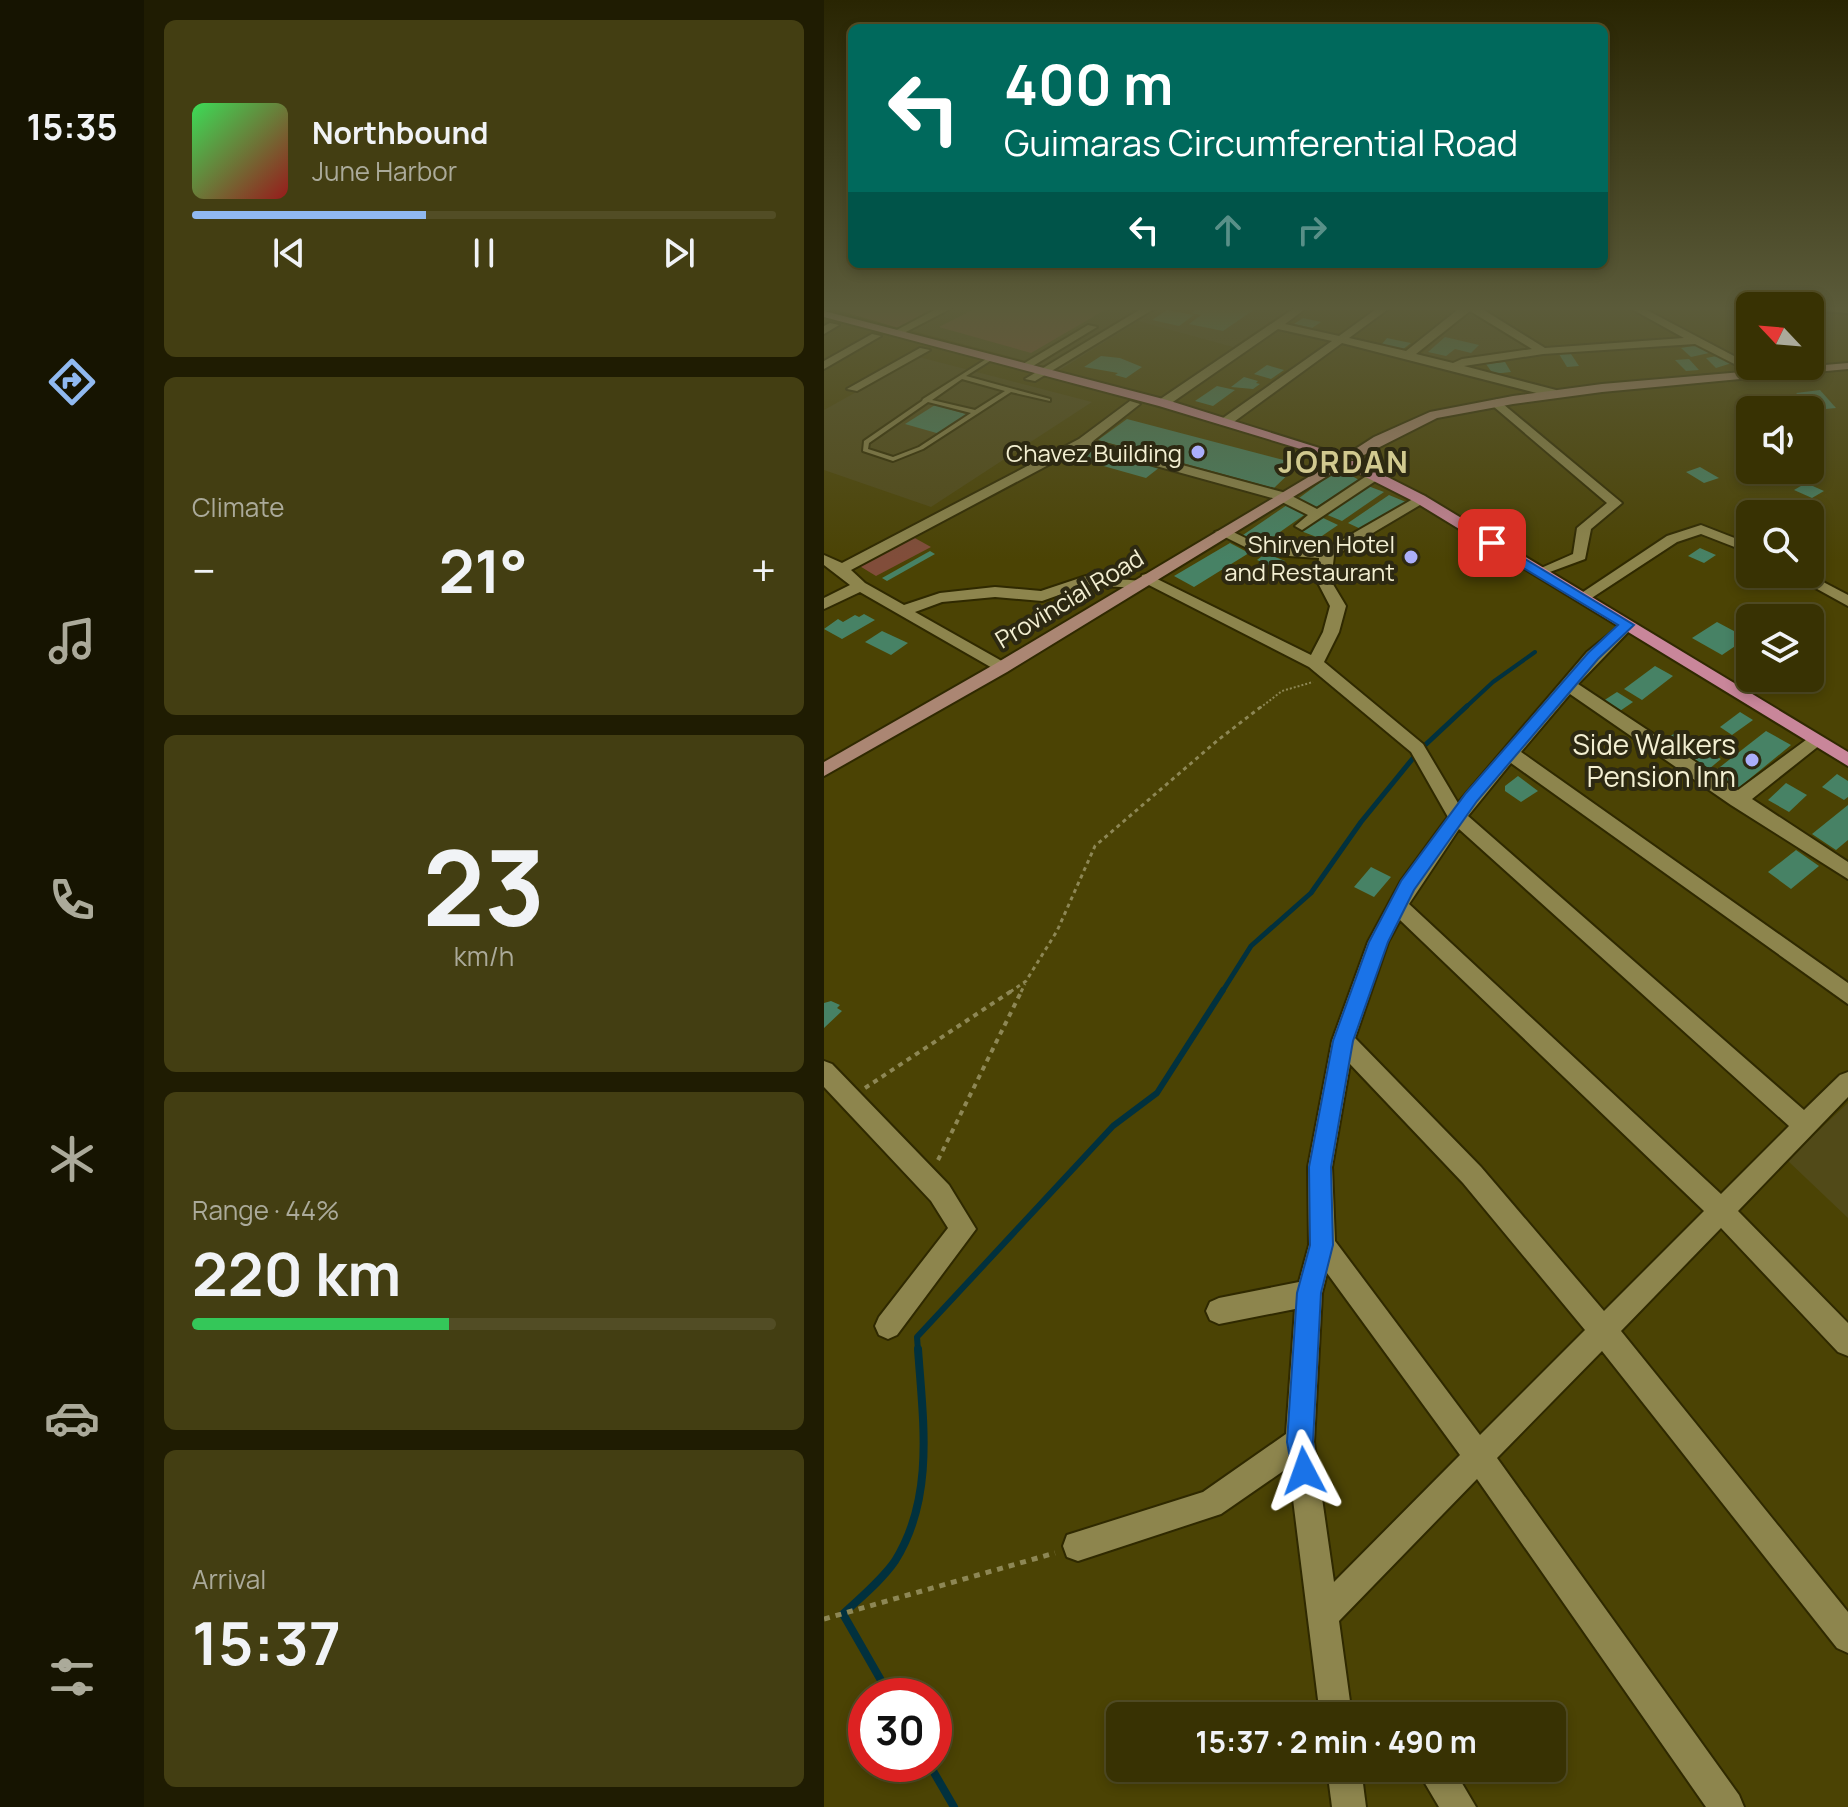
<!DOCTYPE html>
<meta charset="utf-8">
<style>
:root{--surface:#383203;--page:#433e12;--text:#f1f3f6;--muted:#abaa9a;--line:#524d25;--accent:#90b9f0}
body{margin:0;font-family:Manrope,sans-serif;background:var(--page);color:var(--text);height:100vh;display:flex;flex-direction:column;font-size:30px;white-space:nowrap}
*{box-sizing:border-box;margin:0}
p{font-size:26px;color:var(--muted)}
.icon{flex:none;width:44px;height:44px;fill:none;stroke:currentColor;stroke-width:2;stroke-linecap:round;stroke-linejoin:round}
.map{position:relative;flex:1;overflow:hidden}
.panel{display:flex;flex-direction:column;gap:20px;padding:20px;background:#1f1c02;width:680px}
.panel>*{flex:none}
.guide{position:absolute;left:24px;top:24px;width:760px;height:244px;border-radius:12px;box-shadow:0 4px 12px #0003,0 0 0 2px var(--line);background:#00695c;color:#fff;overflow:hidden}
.needle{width:52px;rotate:296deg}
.buttons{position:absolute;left:912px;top:292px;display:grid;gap:16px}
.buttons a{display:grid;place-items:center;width:88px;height:88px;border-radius:12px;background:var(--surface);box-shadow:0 4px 12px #0003,0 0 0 2px var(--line);font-size:40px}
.speed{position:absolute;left:24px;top:1678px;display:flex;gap:16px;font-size:40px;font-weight:700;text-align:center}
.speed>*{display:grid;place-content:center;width:104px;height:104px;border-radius:50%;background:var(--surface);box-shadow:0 4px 12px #0003,0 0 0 2px var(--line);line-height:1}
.speed .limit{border:12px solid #d22;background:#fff;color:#111}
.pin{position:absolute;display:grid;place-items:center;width:68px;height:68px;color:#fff;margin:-34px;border-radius:16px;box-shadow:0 4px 12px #0006}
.me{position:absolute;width:88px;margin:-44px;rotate:356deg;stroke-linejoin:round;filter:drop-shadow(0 0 6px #0008)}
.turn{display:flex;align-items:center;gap:28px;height:168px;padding:0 24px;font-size:36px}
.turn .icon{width:104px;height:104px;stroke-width:2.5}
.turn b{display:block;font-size:56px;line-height:68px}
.lanes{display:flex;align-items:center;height:76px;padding:0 24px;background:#0003;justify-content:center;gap:40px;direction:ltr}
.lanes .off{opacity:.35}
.big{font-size:60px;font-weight:700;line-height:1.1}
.panel .card{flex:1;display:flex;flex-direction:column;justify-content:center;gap:12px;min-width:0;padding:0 28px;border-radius:12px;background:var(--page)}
.panel .dial{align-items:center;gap:0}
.dial b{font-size:104px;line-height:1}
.song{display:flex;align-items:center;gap:24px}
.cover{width:96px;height:96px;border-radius:12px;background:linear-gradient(135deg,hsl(130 70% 55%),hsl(0 70% 35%))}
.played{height:8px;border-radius:4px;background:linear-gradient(90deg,var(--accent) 40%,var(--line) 40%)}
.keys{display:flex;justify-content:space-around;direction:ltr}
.heat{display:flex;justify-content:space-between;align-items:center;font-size:44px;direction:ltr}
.charge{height:12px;border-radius:6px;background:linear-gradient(90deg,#34c759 44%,var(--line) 0)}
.trip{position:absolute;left:282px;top:1702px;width:460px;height:80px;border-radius:12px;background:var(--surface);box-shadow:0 4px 12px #0003,0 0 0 2px var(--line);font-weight:700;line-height:80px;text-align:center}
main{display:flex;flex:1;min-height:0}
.menu{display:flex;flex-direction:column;width:144px;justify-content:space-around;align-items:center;background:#161401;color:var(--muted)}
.menu .icon{width:56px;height:56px}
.menu .on{color:var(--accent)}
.menu b{font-size:36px;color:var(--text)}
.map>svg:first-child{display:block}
.built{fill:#514a18}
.green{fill:#814d3a}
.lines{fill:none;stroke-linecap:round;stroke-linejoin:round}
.stream-far3{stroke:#01313e;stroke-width:4}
.stream-far2{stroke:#01313e;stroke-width:5}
.stream-far1{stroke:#01313e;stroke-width:6}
.stream{stroke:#01313e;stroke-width:8}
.building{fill:#478265}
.lane-casing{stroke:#2f2900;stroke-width:4}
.street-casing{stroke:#2f2900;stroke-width:4}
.secondary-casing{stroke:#2f2900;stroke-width:4}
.primary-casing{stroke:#2f2900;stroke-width:4}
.path-far3{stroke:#8d8755;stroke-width:2;stroke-dasharray:2 2;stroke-linecap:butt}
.path-far2{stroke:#8d8755;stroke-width:3;stroke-dasharray:4 4;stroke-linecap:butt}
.path-far1{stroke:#8d8755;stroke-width:4;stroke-dasharray:5 5;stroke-linecap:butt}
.path{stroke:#8d8755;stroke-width:5;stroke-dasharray:6 6;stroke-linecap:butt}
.lane{fill:#8d854d;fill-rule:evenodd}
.street{fill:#8d854d;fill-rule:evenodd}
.secondary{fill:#ab8673;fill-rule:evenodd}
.primary{fill:#c9869a;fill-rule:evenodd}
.route{fill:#1a73e8;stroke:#114b97;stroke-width:2}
.poi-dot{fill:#abaffb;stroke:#2d2912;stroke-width:3}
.labels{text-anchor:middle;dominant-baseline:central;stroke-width:8;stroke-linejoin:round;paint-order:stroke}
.far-poi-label{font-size:24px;fill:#f3efd2;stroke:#2d2912;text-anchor:end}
.far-street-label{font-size:24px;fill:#f3efd2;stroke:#2d2912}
.poi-label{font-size:28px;fill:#f3efd2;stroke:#2d2912;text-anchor:end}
.far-district-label{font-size:30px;font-weight:bold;letter-spacing:2px;fill:#d1c98f;stroke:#2d2912}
</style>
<main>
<nav class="menu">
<b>15:35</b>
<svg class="icon on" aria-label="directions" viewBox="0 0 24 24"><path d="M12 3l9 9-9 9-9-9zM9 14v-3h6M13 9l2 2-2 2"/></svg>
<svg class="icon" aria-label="music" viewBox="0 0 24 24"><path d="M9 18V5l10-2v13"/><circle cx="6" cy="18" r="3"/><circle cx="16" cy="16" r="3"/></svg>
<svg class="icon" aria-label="phone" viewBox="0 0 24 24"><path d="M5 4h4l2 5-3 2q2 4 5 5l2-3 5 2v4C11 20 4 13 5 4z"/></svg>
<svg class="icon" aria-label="climate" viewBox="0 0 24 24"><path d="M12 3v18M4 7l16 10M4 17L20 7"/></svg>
<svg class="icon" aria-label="car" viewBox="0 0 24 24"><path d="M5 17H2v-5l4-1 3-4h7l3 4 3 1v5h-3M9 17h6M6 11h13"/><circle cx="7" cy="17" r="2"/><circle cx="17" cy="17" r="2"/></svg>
<svg class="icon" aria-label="filters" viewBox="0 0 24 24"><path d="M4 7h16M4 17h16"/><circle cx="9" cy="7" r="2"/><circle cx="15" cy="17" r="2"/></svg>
</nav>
<section class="panel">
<div class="card">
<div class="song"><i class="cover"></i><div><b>Northbound</b><p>June Harbor</p></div></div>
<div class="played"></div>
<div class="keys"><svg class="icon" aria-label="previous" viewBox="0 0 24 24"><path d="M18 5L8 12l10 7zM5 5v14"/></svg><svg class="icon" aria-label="pause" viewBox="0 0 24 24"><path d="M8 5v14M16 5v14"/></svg><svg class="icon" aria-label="next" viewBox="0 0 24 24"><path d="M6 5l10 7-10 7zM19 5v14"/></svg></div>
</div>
<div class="card"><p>Climate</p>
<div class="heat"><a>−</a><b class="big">21°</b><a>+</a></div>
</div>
<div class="card dial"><b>23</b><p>km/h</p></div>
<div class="card"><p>Range · 44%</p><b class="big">220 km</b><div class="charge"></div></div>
<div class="card"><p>Arrival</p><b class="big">15:37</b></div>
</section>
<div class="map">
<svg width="1024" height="1807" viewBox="0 0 1024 1807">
<rect width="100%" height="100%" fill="#4b4304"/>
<!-- built -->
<g class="built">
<polygon points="0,307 468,307 409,347 314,321 236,370"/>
<polygon points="645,310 712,350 637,359 629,365 594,357"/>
<polygon points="95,357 268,402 107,507 0,470 0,410"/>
<polygon points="1024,1103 1024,1218 963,1160"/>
</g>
<!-- green -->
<g class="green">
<polygon points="15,307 118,307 75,328 10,309"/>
<polygon points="154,307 286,307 207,353 115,327"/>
<polygon points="89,537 107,547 52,576 34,565"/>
</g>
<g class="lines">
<!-- stream-far3 -->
<polyline class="stream-far3" points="641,708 669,682 711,652"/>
<!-- stream-far2 -->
<g class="stream-far2">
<polyline points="599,747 643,706"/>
<polyline points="398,992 427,946 487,893 537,822 590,757"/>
</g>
<!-- stream-far1 -->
<polyline class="stream-far1" points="94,1351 93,1337 289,1126 333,1093 399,990"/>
<!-- stream -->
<g class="stream">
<path d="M66,1696L19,1614C37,1597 57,1581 71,1561C111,1497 99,1421 94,1349"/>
<polyline points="105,1764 130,1807"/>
</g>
</g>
<!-- building -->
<g class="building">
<polygon points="375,307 434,307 399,331 365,324 377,315 367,313"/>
<polygon points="343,310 370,315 355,326 328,320"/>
<polygon points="479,318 497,322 488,328 470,324"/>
<polygon points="621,337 655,345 647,353 631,349 622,356 604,352"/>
<polygon points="563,338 572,340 587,343 578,350 557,345"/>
<polygon points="874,345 885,353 867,357 857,348"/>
<polygon points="735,354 747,354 755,366 743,367"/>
<polygon points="898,355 908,363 892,368 882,358"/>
<polygon points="277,356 296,358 318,367 302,378 291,375 294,373 260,367"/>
<polygon points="865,359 875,370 862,371 851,360"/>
<polygon points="681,362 687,372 669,374 662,364"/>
<polygon points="443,365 460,370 447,379 430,374"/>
<polygon points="420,377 434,381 432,383 436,384 429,389 407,387"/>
<polygon points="393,386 411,390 389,406 371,401"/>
<polygon points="996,390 1012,408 991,410 972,393"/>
<polygon points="111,405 145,415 116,434 81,424"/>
<polygon points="303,419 475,464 450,488 274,440"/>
<polygon points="265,447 336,467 322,478 251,458"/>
<polygon points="876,467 895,478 880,483 862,472"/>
<polygon points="521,472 535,480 491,508 471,501 505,476"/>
<polygon points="982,483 1000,491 988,498 970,490"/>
<polygon points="544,486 560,492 518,521 501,514"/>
<polygon points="565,495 582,502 541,531 524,523"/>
<polygon points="463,505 483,513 436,546 416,537"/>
<polygon points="497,517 514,525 495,538 477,531"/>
<polygon points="406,543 425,553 370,587 350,576"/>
<polygon points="876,548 892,555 880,563 864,556"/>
<polygon points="106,551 111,554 63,581 58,578"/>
<polygon points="442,553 461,561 452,568 433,560"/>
<polygon points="986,554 1002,561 991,570 986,568"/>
<polygon points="40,614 51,620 18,639 0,629 14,619 19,622 31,615 35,617"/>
<polygon points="893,622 923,638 898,655 868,638"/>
<polygon points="58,631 84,643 67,655 41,642"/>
<polygon points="831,666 849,676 818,700 800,689"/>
<polygon points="793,692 809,702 796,711 779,701"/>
<polygon points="916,712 929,720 908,735 896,727"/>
<polygon points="854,731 876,745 864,753 842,739"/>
<polygon points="942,731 967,745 912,790 887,774"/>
<polygon points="878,748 897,759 885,769 866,758"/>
<polygon points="1013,774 1024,781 1024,797 1020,800 998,787"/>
<polygon points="694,776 714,791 697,802 681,791 681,786"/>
<polygon points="962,783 983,795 965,812 944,800"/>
<polygon points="1024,805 1024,840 1012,850 988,834"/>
<polygon points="972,850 995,866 967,889 944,872"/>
<polygon points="547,867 567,877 550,897 530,887"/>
<polygon points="7,1001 16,1005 13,1008 18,1011 0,1028 0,1003"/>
</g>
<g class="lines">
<!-- lane casing -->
<g class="lane-casing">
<path id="lane" d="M167,356L170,358L169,359L142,376L226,399V401L187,392L99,449L69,461L39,451L40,441L98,401L99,399ZM138,379L181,391L151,410L108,400ZM104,402L147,413L95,447L69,457L44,449L45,443Z"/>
</g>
<!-- street casing -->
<g class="street-casing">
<g id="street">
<polygon points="0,307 11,307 0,313"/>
<polygon points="116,307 130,307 78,334 69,332"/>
<polygon points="320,307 333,307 211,381 201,379"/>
<path d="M472,307H484L461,324L515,336L555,307H567L525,338L582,351L637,307H655L721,348L860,338L804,307H817L944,374L934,376L871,344L719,354L640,366L732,390L734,393L728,397L518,343L407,424H399V418L508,341L454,329L343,406H335V400ZM646,311L708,349L638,359L629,363L592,354Z"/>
<polygon points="986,307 1024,307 1024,313 986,310"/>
<polygon points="6,323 15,325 0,334 0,326"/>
<polygon points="264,325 273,327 204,369 194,367"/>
<polygon points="48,334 57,336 0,369 0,361"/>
<polygon points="96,348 106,350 33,391 23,389"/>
<polygon points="673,399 798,503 767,529 761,559 715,576 708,572 749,554 753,528 783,503 669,406 667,403"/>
<path d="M306,401L316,404L269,441L462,493L493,509L547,473L559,476L478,530L471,526L484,515L452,499L260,446L27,570L41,583L80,605L116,593L171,587L217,591L262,576L317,581L318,575L323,574L487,655L499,632L506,606L493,581L495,558L435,554L391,532L403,529L438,546L500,550L596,495L601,496V502L510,556L507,581L522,606L515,632L500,662L599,744L634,803L763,652L803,620L808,622V628L754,684L914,790L986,737L992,735L1001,741L928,799L1024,862V879L907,805L746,694L697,752L1024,983V1004L687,763L644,816L980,1110L1016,1075L1024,1072V1097L914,1211L1024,1323V1356L1014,1352L897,1228L797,1331L1024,1612V1653L1013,1648L778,1351L673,1458L915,1795L920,1807H882L653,1479L515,1621L528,1716H496L465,1467L397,1514L254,1561L243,1557L239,1546L243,1535L379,1492L462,1434L471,1309L395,1324L386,1320L382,1311L386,1302L395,1298L475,1282L485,1245L484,1167L508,1041L544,942L577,881L624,817L587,752L485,667L319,582L318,587L313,588L263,585L218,601L171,597L118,602L91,612L183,664L185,668L177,673L36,592L0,609V598L26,585L0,565V555L18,563L255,439ZM635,829L965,1126L897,1194L585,904ZM576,920L880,1211L780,1311L657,1167L531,1038L564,942ZM526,1064L639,1183L761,1330L656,1435L511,1241L508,1167ZM503,1273L636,1455L510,1582L490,1442L498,1293Z"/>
<polygon points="877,525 926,544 926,553 877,534 853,542 763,601 758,603 750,598 843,536"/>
<polygon points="966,574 984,574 1024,595 1024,606"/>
<polygon points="0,1061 8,1064 125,1185 152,1229 73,1335 64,1339 55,1335 51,1326 55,1317 124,1228 107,1201 0,1087"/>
<polygon points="503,1768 537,1768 542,1807 508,1807"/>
<polygon points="592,1768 629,1768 652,1807 615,1807"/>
</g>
</g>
<!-- secondary casing -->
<g class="secondary-casing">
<g id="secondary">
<polygon points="1024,363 1024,369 778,392 689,404 613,418 530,460 519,457 550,437 606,412 689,396 778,384"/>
<polygon points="513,460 519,464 518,467 183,672 0,776 0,762 171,664"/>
</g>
</g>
<!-- primary casing -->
<g class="primary-casing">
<g id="primary">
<polygon points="0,311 343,400 524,457 513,460 335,406 0,317"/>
<polygon points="522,461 532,461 601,496 1024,752 1024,766 591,502 522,467"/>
</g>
</g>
<!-- path-far3 -->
<polyline class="path-far3" points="436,708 458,691 489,682"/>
<!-- path-far2 -->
<g class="path-far2">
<polyline points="186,992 202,981 233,931 271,846 394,740 438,706"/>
<polyline points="197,992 201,984"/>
</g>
<!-- path-far1 -->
<g class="path-far1">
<polyline points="41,1088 189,990"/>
<polyline points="114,1160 198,990"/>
</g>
<!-- path -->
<polyline class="path" points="0,1619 231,1553"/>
<!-- lane -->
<use href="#lane" class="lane"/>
<!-- street -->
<use href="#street" class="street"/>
<!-- secondary -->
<use href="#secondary" class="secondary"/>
<!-- primary -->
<use href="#primary" class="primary"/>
</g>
<!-- sky -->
<linearGradient id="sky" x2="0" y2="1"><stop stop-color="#292502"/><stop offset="0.55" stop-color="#5b5b3a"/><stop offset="1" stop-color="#5b5b3a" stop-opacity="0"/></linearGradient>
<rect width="1024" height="560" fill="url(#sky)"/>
<!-- route -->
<polygon class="route" points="668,539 810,625 774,659 653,801 590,890 564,942 529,1041 507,1167 509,1245 497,1293 489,1442 493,1471 489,1480 480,1484 470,1480 463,1442 473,1293 486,1245 485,1167 509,1041 545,942 577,881 642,793 764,653 794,625 663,546 661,543"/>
<!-- markers -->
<g class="poi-dot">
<circle cx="374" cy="452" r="8"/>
<circle cx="587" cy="557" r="8"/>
<circle cx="928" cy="760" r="8"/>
</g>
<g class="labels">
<!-- far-poi labels -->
<g class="far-poi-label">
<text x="358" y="452">Chavez Building</text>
<text x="571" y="543">Shirven Hotel<tspan x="571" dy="28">and Restaurant</tspan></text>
</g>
<!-- far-street labels -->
<g class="far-street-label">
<text transform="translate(245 598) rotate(-31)">Provincial Road</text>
</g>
<!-- poi labels -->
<g class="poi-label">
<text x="912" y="744">Side Walkers<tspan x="912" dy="32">Pension Inn</tspan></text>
</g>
<!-- far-district labels -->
<g class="far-district-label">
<text x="520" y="461">JORDAN</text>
</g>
</g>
</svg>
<div class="buttons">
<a><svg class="needle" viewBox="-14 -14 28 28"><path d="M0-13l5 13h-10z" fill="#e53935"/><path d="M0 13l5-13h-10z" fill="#abaa9a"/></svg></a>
<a><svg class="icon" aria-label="sound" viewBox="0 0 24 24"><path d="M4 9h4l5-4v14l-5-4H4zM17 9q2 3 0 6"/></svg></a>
<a><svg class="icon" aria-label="search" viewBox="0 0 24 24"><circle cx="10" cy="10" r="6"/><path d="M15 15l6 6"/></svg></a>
<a><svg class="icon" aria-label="layers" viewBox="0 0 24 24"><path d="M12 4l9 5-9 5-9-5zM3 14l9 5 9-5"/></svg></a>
</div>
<div class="speed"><div class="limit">30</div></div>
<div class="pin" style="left:668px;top:543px;background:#d93025"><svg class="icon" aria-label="arrive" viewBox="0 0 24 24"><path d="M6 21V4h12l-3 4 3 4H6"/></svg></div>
<svg class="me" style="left:480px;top:1471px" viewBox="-20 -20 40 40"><path d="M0-17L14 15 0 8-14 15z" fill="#1a73e8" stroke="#fff" stroke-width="4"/></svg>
<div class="trip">15:37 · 2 min · 490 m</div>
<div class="guide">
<div class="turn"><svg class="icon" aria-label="left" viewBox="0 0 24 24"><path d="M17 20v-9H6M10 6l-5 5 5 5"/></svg><div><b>400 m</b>Guimaras Circumferential Road</div></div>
<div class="lanes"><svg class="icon" aria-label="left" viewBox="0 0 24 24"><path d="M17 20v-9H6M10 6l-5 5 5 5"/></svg><svg class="icon off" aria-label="ahead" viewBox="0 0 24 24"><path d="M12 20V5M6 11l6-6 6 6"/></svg><svg class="icon off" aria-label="right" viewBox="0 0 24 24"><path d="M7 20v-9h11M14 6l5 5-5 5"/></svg></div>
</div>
</div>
</main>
